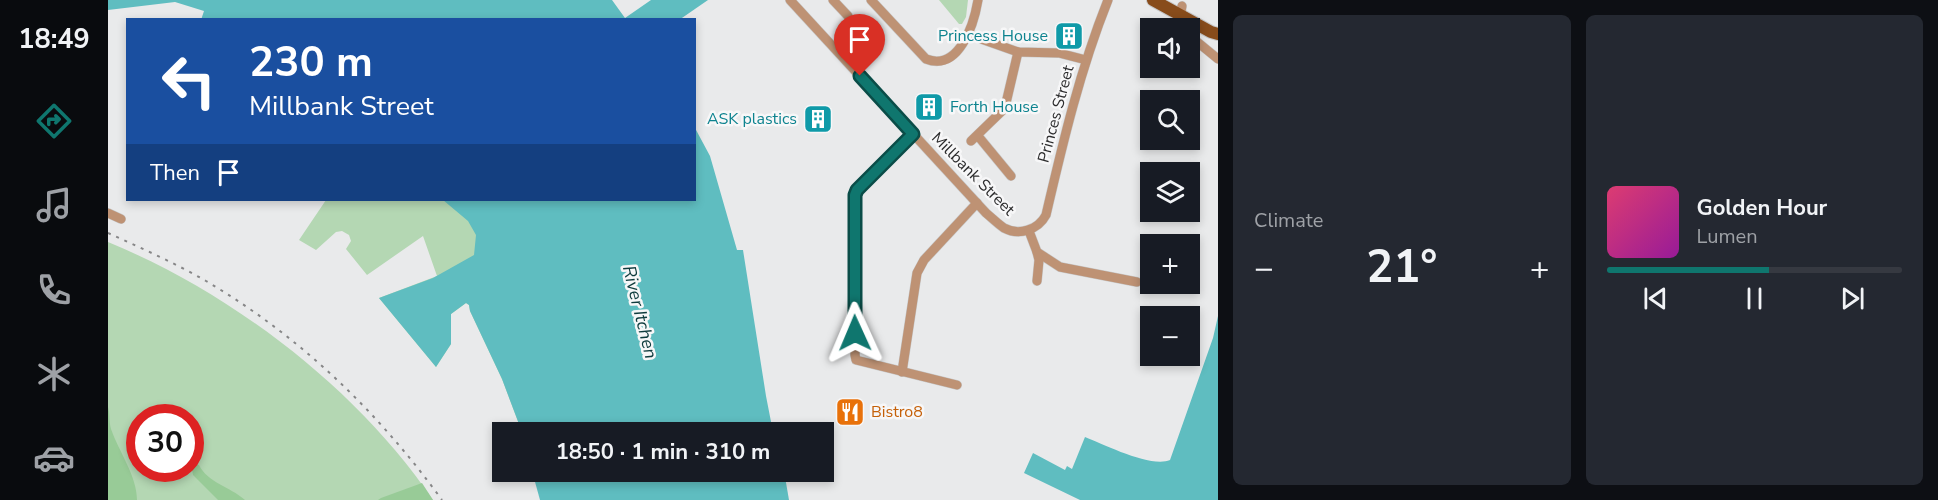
<!DOCTYPE html>
<meta charset="utf-8">
<style>
:root{--surface:#171b24;--page:#242831;--text:#f1f3f6;--muted:#9ea1a6;--line:#363941;--accent:#0f766e}
body{margin:0;font-family:"Nunito Sans",sans-serif;background:var(--page);color:var(--text);height:100vh;display:flex;flex-direction:column;font-size:22px;white-space:nowrap}
*{box-sizing:border-box;margin:0}
p{font-size:20px;color:var(--muted)}
.icon{flex:none;width:33px;height:33px;fill:none;stroke:currentColor;stroke-width:2;stroke-linecap:round;stroke-linejoin:round}
.map{position:relative;flex:1;overflow:hidden}
.side{display:flex;flex-direction:column;gap:15px;padding:15px;background:#0d0f14;width:720px}
.side>*{flex:none}
.top-card{position:absolute;left:18px;top:18px;width:570px;height:183px;border-radius:0px;box-shadow:0 3px 9px #0003;background:#1a4fa0;color:#fff;overflow:hidden}
.tools{position:absolute;left:1032px;top:18px;display:grid;gap:12px}
.tools a{display:grid;place-items:center;width:60px;height:60px;border-radius:0px;background:var(--surface);box-shadow:0 3px 9px #0003;font-size:30px}
.speed{position:absolute;left:18px;top:404px;display:flex;gap:12px;font-size:30px;font-weight:700;text-align:center}
.speed>*{display:grid;place-content:center;width:78px;height:78px;border-radius:50%;background:var(--surface);box-shadow:0 3px 9px #0003;line-height:1}
.speed .limit{border:9px solid #d22;background:#fff;color:#111}
.pin{position:absolute;display:grid;place-items:center;width:51px;height:51px;color:#fff;margin:-62px -26px;border-radius:50% 50% 50% 0;rotate:-45deg;box-shadow:0 0 6px #0007}
.pin .icon{rotate:45deg}
.me{position:absolute;width:66px;margin:-33px;rotate:359deg;stroke-linejoin:round;filter:drop-shadow(0 0 4px #0008)}
.turn{display:flex;align-items:center;gap:21px;height:126px;padding:0 24px;font-size:27px}
.turn .icon{width:78px;height:78px;stroke-width:2.5}
.turn b{display:block;font-size:42px;line-height:51px}
.then{display:flex;align-items:center;height:57px;padding:0 24px;background:#0003;gap:12px;font-size:22px}
.big{font-size:45px;font-weight:700;line-height:1.1}
.side .card{flex:1;display:flex;flex-direction:column;justify-content:center;gap:9px;min-width:0;padding:0 21px;border-radius:9px;background:var(--page)}
.song{display:flex;align-items:center;gap:18px}
.cover{width:72px;height:72px;border-radius:9px;background:linear-gradient(135deg,hsl(340 70% 55%),hsl(300 70% 35%))}
.played{height:6px;border-radius:3px;background:linear-gradient(90deg,var(--accent) 55%,var(--line) 55%)}
.keys{display:flex;justify-content:space-around;direction:ltr}
.heat{display:flex;justify-content:space-between;align-items:center;font-size:33px;direction:ltr}
.side .tiles{flex:1;display:grid;gap:15px;grid-template-columns:repeat(2,1fr)}
.trip{position:absolute;left:384px;top:422px;width:342px;height:60px;border-radius:0px;background:var(--surface);box-shadow:0 3px 9px #0003;font-weight:700;line-height:60px;text-align:center}
main{display:flex;flex:1;min-height:0}
.menu{display:flex;flex-direction:column;width:108px;justify-content:space-around;align-items:center;background:#090b0e;color:var(--muted)}
.menu .icon{width:42px;height:42px}
.menu .active{color:var(--accent)}
.menu b{font-size:27px;color:var(--text)}
.map>svg:first-child{display:block}
.green{fill:#b4d7b3;fill-rule:evenodd}
.forest{fill:#98cb97}
.water{fill:#5fbdc0}
.lines{fill:none;stroke-linecap:round;stroke-linejoin:round}
.minor-casing{stroke:#c7c8c9;stroke-width:10}
.major-casing{stroke:#c7c8c9;stroke-width:14}
.minor{stroke:#be9274;stroke-width:9}
.major{stroke:#884c1b;stroke-width:12}
.rail{stroke:#868687;stroke-width:2;stroke-dasharray:3 6;stroke-linecap:butt}
.route-casing{stroke:#0a4d48;stroke-width:15}
.route{stroke:#0f766e;stroke-width:10}
.labels{text-anchor:middle;dominant-baseline:central;stroke-width:5;stroke-linejoin:round;paint-order:stroke}
.culture-label{font-size:16px;fill:#0d838f;stroke:#f7f7f8;text-anchor:end}
.street-label{font-size:16px;fill:#2c2c2d;stroke:#f7f7f8}
.food-label{font-size:16px;fill:#c56008;stroke:#f7f7f8;text-anchor:start}
.water-label{font-size:18px;font-style:italic;fill:#0e3b3d;stroke:#f7f7f8}
</style>
<main>
<nav class="menu">
<b>18:49</b>
<svg class="icon active" aria-label="directions" viewBox="0 0 24 24"><path d="M12 3l9 9-9 9-9-9zM9 14v-3h6M13 9l2 2-2 2"/></svg>
<svg class="icon" aria-label="music" viewBox="0 0 24 24"><path d="M9 18V5l10-2v13"/><circle cx="6" cy="18" r="3"/><circle cx="16" cy="16" r="3"/></svg>
<svg class="icon" aria-label="phone" viewBox="0 0 24 24"><path d="M5 4h4l2 5-3 2q2 4 5 5l2-3 5 2v4C11 20 4 13 5 4z"/></svg>
<svg class="icon" aria-label="climate" viewBox="0 0 24 24"><path d="M12 3v18M4 7l16 10M4 17L20 7"/></svg>
<svg class="icon" aria-label="car" viewBox="0 0 24 24"><path d="M5 17H2v-5l4-1 3-4h7l3 4 3 1v5h-3M9 17h6M6 11h13"/><circle cx="7" cy="17" r="2"/><circle cx="17" cy="17" r="2"/></svg>
</nav>
<div class="map">
<svg width="1110" height="500" viewBox="0 0 1110 500">
<rect width="100%" height="100%" fill="#e9eaeb"/>
<!-- green -->
<g class="green">
<polygon points="831,0 860,0 858,17 854,24 851,24"/>
<polygon points="218,200 436,200 414,432 394,379 362,311 361,305 358,303 343,314 343,344 328,367 271,298 329,276 315,236 259,275 238,249 243,241 241,235 234,231 228,232 208,250 191,240"/>
<path d="M0,242C124,293 249,388 325,500H0ZM32,417H82V468H32Z"/>
</g>
<!-- forest -->
<g class="forest">
<path d="M0,407C2,413 1,422 3,429C11,452 29,476 29,500H0Z"/>
<path d="M86,464L91,465C100,483 121,486 137,500H110L85,475L84,469Z"/>
<polygon points="314,483 325,500 270,500 273,498"/>
</g>
<!-- water -->
<g class="water">
<polygon points="0,0 504,0 517,18 543,0 600,0 571,20 93,20 96,11 67,2 0,10"/>
<polygon points="587,128 602,156 629,250 635,250 658,396 665,432 414,432 394,379 362,311 361,305 358,303 343,314 343,344 328,367 271,298 325,278 366,255 368,235 360,221 335,200 586,200"/>
<path d="M1110,316V500H972L916,473L925,453L957,470L959,466L964,469L977,437C997,445 1043,468 1062,460L1105,338Z"/>
<polygon points="424,471 676,471 681,500 432,500"/>
</g>
<g class="lines">
<!-- minor casing -->
<g class="minor-casing">
<g id="minor">
<path d="M682,0L878,213C884,218 890,224 896,228C911,236 930,230 938,215C955,142 972,70 1000,0"/>
<polyline points="725,0 740,16"/>
<path d="M763,0L818,59C851,72 866,24 870,0"/>
<polyline points="1073,28 1071,23 1074,6"/>
<polyline points="862,35 910,52 951,53 978,60"/>
<polyline points="1082,36 1110,59"/>
<polyline points="805,134 749,190 747,195 747,355 748,360 849,385"/>
<polyline points="870,136 903,176"/>
<polyline points="863,141 895,110 898,103 910,52"/>
<polyline points="0,213 13,219"/>
<polyline points="921,231 929,252 952,267 1029,282"/>
<polyline points="929,281 931,260 929,252"/>
<polyline points="794,372 809,273 816,260 869,203"/>
</g>
</g>
<!-- major casing -->
<g class="major-casing">
<polyline id="major" points="1045,0 1103,32 1110,34"/>
</g>
<!-- minor -->
<use href="#minor" class="minor"/>
<!-- major -->
<use href="#major" class="major"/>
<!-- rail -->
<path class="rail" d="M0,233C33,248 67,263 98,281C193,337 270,412 334,500"/>
</g>
<g class="lines">
<!-- route casing -->
<g class="route-casing">
<polyline id="route" points="747,333 747,195 749,190 805,134 752,76"/>
</g>
<!-- route -->
<use href="#route" class="route"/>
</g>
<!-- icons -->
<defs>
<g id="building-square" transform="scale(1.5)"><rect x="-9" y="-9" width="18" height="18" rx="4" fill="#0f9aa8" stroke="#f7f7f8"/><path d="M-4-6H4V6H1V3H-1V6H-4ZM-2.5-4.3h1.7v1.8h-1.7ZM.8-4.3h1.7v1.8H.8ZM-2.5-1h1.7V.8h-1.7ZM.8-1h1.7V.8H.8Z" fill="#fff"/></g>
<g id="restaurant-square" transform="scale(1.5)"><rect x="-9" y="-9" width="18" height="18" rx="4" fill="#e8710a" stroke="#f7f7f8"/><path d="M-5-6h1v4h1v-4h1v4h1v-4h1v5L-1.5 .5V6h-2V.5L-5-1ZM5-6V6H3V1.5H1.5Q1.5-4 5-6Z" fill="#fff"/></g>
</defs>
<g fill-rule="evenodd">
<use href="#building-square" x="961" y="36"/>
<use href="#building-square" x="821" y="107"/>
<use href="#building-square" x="710" y="119"/>
<use href="#restaurant-square" x="742" y="412"/>
</g>
<g class="labels">
<!-- culture labels -->
<g class="culture-label">
<text x="940" y="36">Princess House</text>
<text x="842" y="107" text-anchor="start">Forth House</text>
<text x="689" y="119">ASK plastics</text>
</g>
<!-- street labels -->
<g class="street-label">
<text transform="translate(948 114) rotate(-75)">Princes Street</text>
<text transform="translate(865 174) rotate(45)">Millbank Street</text>
</g>
<!-- food labels -->
<g class="food-label">
<text x="763" y="412">Bistro8</text>
</g>
<!-- water labels -->
<g class="water-label">
<text transform="translate(532 312) rotate(76)">River Itchen</text>
</g>
</g>
</svg>
<div class="tools">
<a><svg class="icon" aria-label="sound" viewBox="0 0 24 24"><path d="M4 9h4l5-4v14l-5-4H4zM17 9q2 3 0 6"/></svg></a>
<a><svg class="icon" aria-label="search" viewBox="0 0 24 24"><circle cx="10" cy="10" r="6"/><path d="M15 15l6 6"/></svg></a>
<a><svg class="icon" aria-label="layers" viewBox="0 0 24 24"><path d="M12 4l9 5-9 5-9-5zM3 14l9 5 9-5"/></svg></a>
<a>+</a>
<a>−</a>
</div>
<div class="speed"><div class="limit">30</div></div>
<div class="pin" style="left:752px;top:76px;background:#d93025"><svg class="icon" aria-label="arrive" viewBox="0 0 24 24"><path d="M6 21V4h12l-3 4 3 4H6"/></svg></div>
<svg class="me" style="left:747px;top:333px" viewBox="-20 -20 40 40"><path d="M0-17L14 15 0 8-14 15z" fill="#0f766e" stroke="#fff" stroke-width="4"/></svg>
<div class="trip">18:50 · 1 min · 310 m</div>
<div class="top-card">
<div class="turn"><svg class="icon" aria-label="left" viewBox="0 0 24 24"><path d="M17 20v-9H6M10 6l-5 5 5 5"/></svg><div><b>230 m</b>Millbank Street</div></div>
<div class="then">Then<svg class="icon" aria-label="arrive" viewBox="0 0 24 24"><path d="M6 21V4h12l-3 4 3 4H6"/></svg></div>
</div>
</div>
<section class="side">
<div class="tiles">
<div class="card"><p>Climate</p>
<div class="heat"><a>−</a><b class="big">21°</b><a>+</a></div>
</div>
<div class="card">
<div class="song"><i class="cover"></i><div><b>Golden Hour</b><p>Lumen</p></div></div>
<div class="played"></div>
<div class="keys"><svg class="icon" aria-label="previous" viewBox="0 0 24 24"><path d="M18 5L8 12l10 7zM5 5v14"/></svg><svg class="icon" aria-label="pause" viewBox="0 0 24 24"><path d="M8 5v14M16 5v14"/></svg><svg class="icon" aria-label="next" viewBox="0 0 24 24"><path d="M6 5l10 7-10 7zM19 5v14"/></svg></div>
</div>
</div>
</section>
</main>
